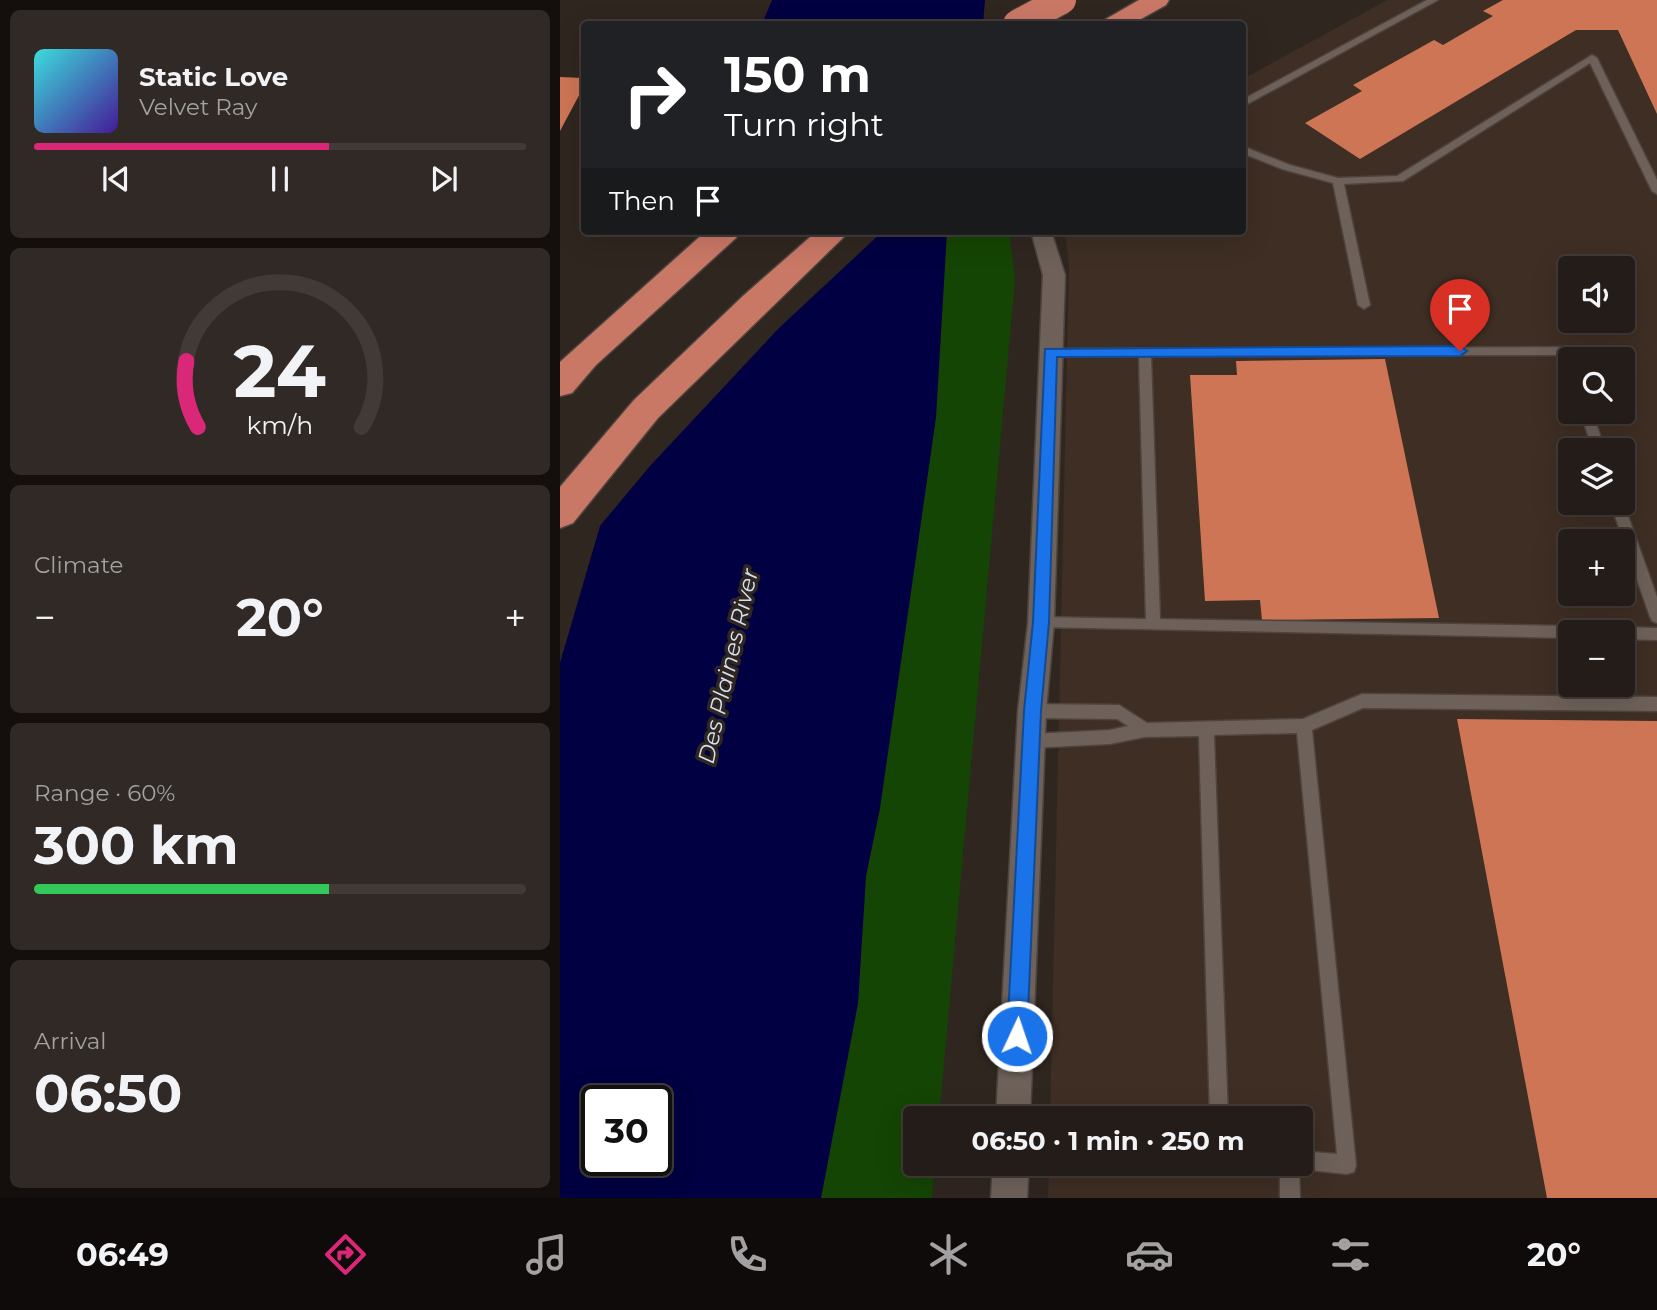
<!DOCTYPE html>
<meta charset="utf-8">
<style>
:root{--surface:#241c18;--page:#302925;--text:#f1f3f6;--muted:#a3a1a2;--line:#413a37;--accent:#db2777}
body{margin:0;font-family:Montserrat,sans-serif;background:var(--page);color:var(--text);height:100vh;display:flex;flex-direction:column;font-size:26px;white-space:nowrap}
*{box-sizing:border-box;margin:0}
p{font-size:23px;color:var(--muted)}
.icon{flex:none;width:38px;height:38px;fill:none;stroke:currentColor;stroke-width:2;stroke-linecap:round;stroke-linejoin:round}
.map{position:relative;flex:1;overflow:hidden}
.details{display:flex;flex-direction:column;gap:10px;padding:10px;background:#140f0d;width:560px}
.details>*{flex:none}
.guide{position:absolute;left:21px;top:21px;width:665px;height:214px;border-radius:7px;box-shadow:0 7px 28px #0002,0 0 0 2px var(--line);background:#202124;color:#fff;overflow:hidden}
.fabs{position:absolute;left:998px;top:256px;display:grid;gap:14px}
.fabs a{display:grid;place-items:center;width:77px;height:77px;border-radius:7px;background:var(--surface);box-shadow:0 7px 28px #0002,0 0 0 2px var(--line);font-size:35px}
.speed{position:absolute;left:21px;top:1085px;display:flex;gap:14px;font-size:35px;font-weight:700;text-align:center}
.speed>*{display:grid;place-content:center;width:91px;height:91px;border-radius:50%;background:var(--surface);box-shadow:0 7px 28px #0002,0 0 0 2px var(--line);line-height:1}
.speed .limit{border:4px solid #111;border-radius:10px;background:#fff;color:#111}
.pin{position:absolute;display:grid;place-items:center;width:60px;height:60px;color:#fff;margin:-72px -30px;border-radius:50% 50% 50% 0;rotate:-45deg;box-shadow:0 0 7px #0007}
.pin .icon{rotate:45deg}
.me{position:absolute;width:77px;margin:-38px;rotate:3deg;stroke-linejoin:round;filter:drop-shadow(0 0 5px #0008)}
.turn{display:flex;align-items:center;gap:24px;height:147px;padding:0 28px;font-size:32px}
.turn .icon{width:91px;height:91px;stroke-width:2.5}
.turn b{display:block;font-size:49px;line-height:60px}
.then{display:flex;align-items:center;height:66px;padding:0 28px;background:#0003;gap:14px;font-size:26px}
.big{font-size:52px;font-weight:700;line-height:1.1}
.details .tile{flex:1;display:flex;flex-direction:column;justify-content:center;gap:10px;min-width:0;padding:0 24px;border-radius:10px;background:var(--page)}
.details .dial{align-items:center;gap:0}
.dial svg{height:182px;overflow:visible;fill:none;stroke:var(--line);stroke-width:7;stroke-linecap:round;text-anchor:middle}
.dial text{fill:var(--text);stroke:none}
.song{display:flex;align-items:center;gap:21px}
.cover{width:84px;height:84px;border-radius:10px;background:linear-gradient(135deg,hsl(180 70% 55%),hsl(260 70% 35%))}
.played{height:7px;border-radius:4px;background:linear-gradient(90deg,var(--accent) 60%,var(--line) 60%)}
.keys{display:flex;justify-content:space-around;direction:ltr}
.heat{display:flex;justify-content:space-between;align-items:center;font-size:38px;direction:ltr}
.charge{height:10px;border-radius:5px;background:linear-gradient(90deg,#34c759 60%,var(--line) 0)}
.trip{position:absolute;left:343px;top:1106px;width:410px;height:70px;border-radius:7px;background:var(--surface);box-shadow:0 7px 28px #0002,0 0 0 2px var(--line);font-weight:700;line-height:70px;text-align:center}
.tab-bar{display:flex;height:112px;justify-content:space-around;align-items:center;background:#0e0b0a;color:var(--muted)}
.tab-bar .icon{width:49px;height:49px}
.tab-bar .active{color:var(--accent)}
.tab-bar b{font-size:32px;color:var(--text)}
main{display:flex;flex:1;min-height:0}
.map>svg:first-child{display:block}
.built{fill:#3e2e24;fill-rule:evenodd}
.green{fill:#144504}
.water{fill:#000042;fill-rule:evenodd}
.pier{fill:#302620}
.building{fill:#ce7555}
.lines{fill:none;stroke-linecap:round;stroke-linejoin:round}
.service-casing{stroke:#4d443f;stroke-width:3}
.minor-casing{stroke:#4d443f;stroke-width:3}
.motorway-casing{stroke:#4d443f;stroke-width:3}
.service{fill:#6d6159;fill-rule:evenodd}
.minor{fill:#6d6159;fill-rule:evenodd}
.motorway{fill:#ca7866;fill-rule:evenodd}
.motorway-bridge-casing{stroke:#4d443f;stroke-width:30;stroke-linecap:butt}
.motorway-bridge{stroke:#ca7866;stroke-width:28}
.route{fill:#1a73e8;stroke:#114b97;stroke-width:2}
.labels{text-anchor:middle;dominant-baseline:central;stroke-width:7;stroke-linejoin:round;paint-order:stroke}
.water-label{font-size:23px;font-style:italic;fill:#d5dff3;stroke:#302620}
</style>
<main>
<section class="details">
<div class="tile">
<div class="song"><i class="cover"></i><div><b>Static Love</b><p>Velvet Ray</p></div></div>
<div class="played"></div>
<div class="keys"><svg class="icon" aria-label="previous" viewBox="0 0 24 24"><path d="M18 5L8 12l10 7zM5 5v14"/></svg><svg class="icon" aria-label="pause" viewBox="0 0 24 24"><path d="M8 5v14M16 5v14"/></svg><svg class="icon" aria-label="next" viewBox="0 0 24 24"><path d="M6 5l10 7-10 7zM19 5v14"/></svg></div>
</div>
<div class="tile dial"><svg viewBox="0 0 100 80">
<path d="M14 69A42 42 0 1 1 86 69"/>
<path d="M14 69A42 42 0 0 1 9 40" stroke="#db2777"/>
<text x="50" y="56" font-size="32" font-weight="700">24</text>
<text x="50" y="72" font-size="11">km/h</text>
</svg></div>
<div class="tile"><p>Climate</p>
<div class="heat"><a>−</a><b class="big">20°</b><a>+</a></div>
</div>
<div class="tile"><p>Range · 60%</p><b class="big">300 km</b><div class="charge"></div></div>
<div class="tile"><p>Arrival</p><b class="big">06:50</b></div>
</section>
<div class="map">
<svg width="1097" height="1198" viewBox="0 0 1097 1198">
<rect width="100%" height="100%" fill="#302620"/>
<!-- built -->
<path class="built" d="M827,0H1097V1198H488L489,1164H740V1118H490L509,267L505,231H682L683,79ZM1010,268H1062V320H1010ZM1010,359H1062V411H1010ZM1010,450H1062V502H1010ZM1010,541H1062V593H1010ZM1010,632H1062V684H1010Z"/>
<!-- green -->
<polygon class="green" points="387,231 449,231 455,280 379,1118 355,1118 355,1164 375,1164 372,1198 261,1198 298,1003 306,876 320,808 376,417"/>
<!-- water -->
<g class="water">
<polygon points="212,0 425,0 423,24 202,24"/>
<path d="M129,231H387L376,417L320,808L306,876L298,1003L261,1198H0V663L106,300ZM37,1101H96V1160H37Z"/>
</g>
<!-- pier -->
<polygon class="pier" points="131,231 323,231 218,329 90,466 34,533 102,299 123,238"/>
<!-- building -->
<g class="building">
<polygon points="943,0 1097,0 1097,114 1058,30 1016,30 800,159 745,123 802,91 793,85 874,40 883,45 933,16 923,11"/>
<polygon points="0,77 24,78 24,86 0,131"/>
<polygon points="825,359 879,618 702,620 700,600 645,601 630,375 677,375 676,361"/>
<polygon points="897,719 1097,721 1097,1198 987,1198"/>
</g>
<g class="lines">
<!-- service casing -->
<g class="service-casing">
<g id="service">
<polygon points="867,0 878,0 682,107 682,100"/>
<polygon points="1032,55 1037,58 1097,180 1097,194 1092,191 1030,63 843,181 784,184 810,305 804,309 798,305 773,183 722,169 682,153 682,146 730,165 778,178 837,176"/>
<polygon points="1005,347 1009,348 1014,359 1010,359 1010,368 1006,367 1001,355 591,356 600,619 1010,626 1015,628 1017,632 1010,632 1010,638 476,627 474,623 476,619 481,617 586,619 579,356 490,356 484,352 486,349"/>
<polygon points="1020,411 1032,411 1045,450 1033,450"/>
<polygon points="1062,499 1097,597 1097,623 1092,621 1090,617 1050,502 1062,502"/>
<polygon points="1062,627 1097,628 1097,640 1062,639 1062,632 1055,632"/>
<polygon points="802,694 1097,697 1097,711 803,708 752,730 796,1165 794,1172 787,1174 739,1169 740,1198 720,1198 720,1164 740,1164 740,1151 777,1154 737,733 654,735 668,1118 650,1118 639,736 585,737 550,744 471,748 466,746 463,741 466,736 471,734 550,730 568,726 557,719 472,718 467,716 465,711 467,706 472,704 559,705 587,723 743,719"/>
</g>
</g>
<!-- minor casing -->
<g class="minor-casing">
<g id="minor">
<polygon points="471,231 491,231 505,275 494,623 486,711 470,1118 436,1118 458,711 468,623 483,275"/>
<polygon points="433,1164 469,1164 467,1198 431,1198"/>
</g>
</g>
<!-- motorway casing -->
<g class="motorway-casing">
<g id="motorway">
<polygon points="579,0 609,0 606,5 572,24 542,24 546,19"/>
<polygon points="146,231 180,231 176,238 36,365 12,393 0,396 0,362"/>
<polygon points="257,231 290,231 98,418 13,523 0,528 0,487 74,400 183,296"/>
</g>
</g>
<!-- service -->
<use href="#service" class="service"/>
<!-- minor -->
<use href="#minor" class="minor"/>
<!-- motorway -->
<use href="#motorway" class="motorway"/>
<!-- motorway-bridge casing -->
<g class="motorway-bridge-casing">
<polyline id="motorway-bridge" points="457,24 502,0"/>
</g>
<!-- motorway-bridge -->
<use href="#motorway-bridge" class="motorway-bridge"/>
</g>
<!-- route -->
<polygon class="route" points="900,346 907,351 900,356 497,357 489,622 481,711 467,1036 464,1043 457,1046 450,1043 447,1036 464,711 473,622 485,349"/>
<g class="labels">
<!-- water labels -->
<g class="water-label">
<text transform="translate(168 666) rotate(-77)">Des Plaines River</text>
</g>
</g>
</svg>
<div class="fabs">
<a><svg class="icon" aria-label="sound" viewBox="0 0 24 24"><path d="M4 9h4l5-4v14l-5-4H4zM17 9q2 3 0 6"/></svg></a>
<a><svg class="icon" aria-label="search" viewBox="0 0 24 24"><circle cx="10" cy="10" r="6"/><path d="M15 15l6 6"/></svg></a>
<a><svg class="icon" aria-label="layers" viewBox="0 0 24 24"><path d="M12 4l9 5-9 5-9-5zM3 14l9 5 9-5"/></svg></a>
<a>+</a>
<a>−</a>
</div>
<div class="speed"><div class="limit">30</div></div>
<div class="pin" style="left:900px;top:351px;background:#d93025"><svg class="icon" aria-label="arrive" viewBox="0 0 24 24"><path d="M6 21V4h12l-3 4 3 4H6"/></svg></div>
<svg class="me" style="left:457px;top:1036px" viewBox="-20 -20 40 40"><circle r="17" fill="#1a73e8" stroke="#fff" stroke-width="3"/><path d="M0-11L8 9 0 5-8 9z" fill="#fff"/></svg>
<div class="trip">06:50 · 1 min · 250 m</div>
<div class="guide">
<div class="turn"><svg class="icon" aria-label="right" viewBox="0 0 24 24"><path d="M7 20v-9h11M14 6l5 5-5 5"/></svg><div><b>150 m</b>Turn right</div></div>
<div class="then">Then<svg class="icon" aria-label="arrive" viewBox="0 0 24 24"><path d="M6 21V4h12l-3 4 3 4H6"/></svg></div>
</div>
</div>
</main>
<nav class="tab-bar">
<b>06:49</b>
<svg class="icon active" aria-label="directions" viewBox="0 0 24 24"><path d="M12 3l9 9-9 9-9-9zM9 14v-3h6M13 9l2 2-2 2"/></svg>
<svg class="icon" aria-label="music" viewBox="0 0 24 24"><path d="M9 18V5l10-2v13"/><circle cx="6" cy="18" r="3"/><circle cx="16" cy="16" r="3"/></svg>
<svg class="icon" aria-label="phone" viewBox="0 0 24 24"><path d="M5 4h4l2 5-3 2q2 4 5 5l2-3 5 2v4C11 20 4 13 5 4z"/></svg>
<svg class="icon" aria-label="climate" viewBox="0 0 24 24"><path d="M12 3v18M4 7l16 10M4 17L20 7"/></svg>
<svg class="icon" aria-label="car" viewBox="0 0 24 24"><path d="M5 17H2v-5l4-1 3-4h7l3 4 3 1v5h-3M9 17h6M6 11h13"/><circle cx="7" cy="17" r="2"/><circle cx="17" cy="17" r="2"/></svg>
<svg class="icon" aria-label="filters" viewBox="0 0 24 24"><path d="M4 7h16M4 17h16"/><circle cx="9" cy="7" r="2"/><circle cx="15" cy="17" r="2"/></svg>
<b>20°</b>
</nav>
